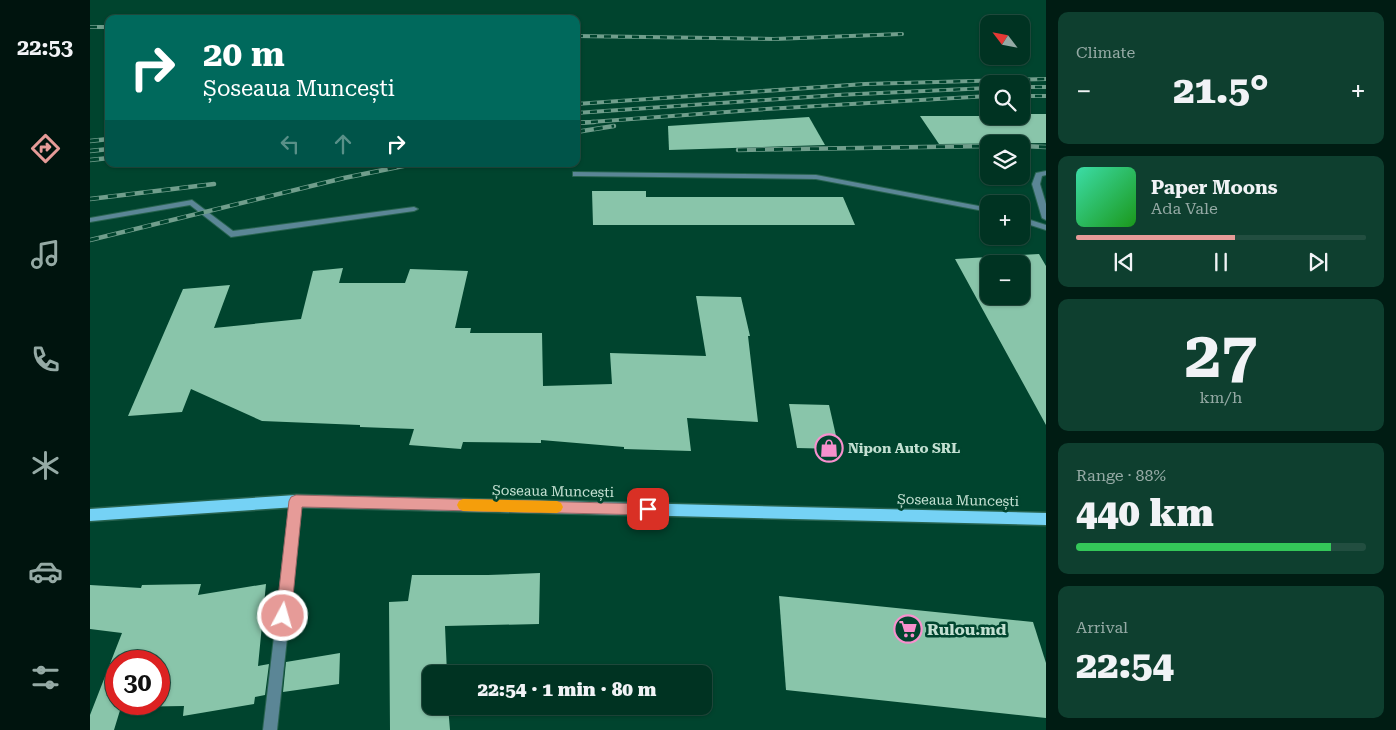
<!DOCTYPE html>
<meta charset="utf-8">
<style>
:root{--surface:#032;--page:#0e3f2f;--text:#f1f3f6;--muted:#95aaa5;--line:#224e40;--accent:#e69b98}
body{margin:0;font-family:"Roboto Serif",serif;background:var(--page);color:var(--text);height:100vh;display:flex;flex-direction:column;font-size:19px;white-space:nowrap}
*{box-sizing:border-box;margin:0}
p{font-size:16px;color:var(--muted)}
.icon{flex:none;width:28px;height:28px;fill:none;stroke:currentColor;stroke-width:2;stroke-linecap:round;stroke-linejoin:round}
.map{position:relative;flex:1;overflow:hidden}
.details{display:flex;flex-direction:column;gap:12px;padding:12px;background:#001c13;width:350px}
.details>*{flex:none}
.top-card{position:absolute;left:15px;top:15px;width:475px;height:152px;border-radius:10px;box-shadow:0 1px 4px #0004,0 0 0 1px var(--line);background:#00695c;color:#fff;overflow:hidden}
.needle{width:32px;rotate:302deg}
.buttons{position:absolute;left:890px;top:15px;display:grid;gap:10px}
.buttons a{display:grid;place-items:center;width:50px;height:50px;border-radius:10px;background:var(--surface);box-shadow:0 1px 4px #0004,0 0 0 1px var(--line);font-size:25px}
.speed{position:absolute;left:15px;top:650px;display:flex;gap:10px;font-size:25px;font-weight:700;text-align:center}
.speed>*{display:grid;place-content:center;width:65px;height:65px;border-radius:50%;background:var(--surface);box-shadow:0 1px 4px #0004,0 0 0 1px var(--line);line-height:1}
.speed .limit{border:8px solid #d22;background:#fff;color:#111}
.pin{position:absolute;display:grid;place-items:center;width:42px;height:42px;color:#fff;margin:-21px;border-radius:10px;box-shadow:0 2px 8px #0006}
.me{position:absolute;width:55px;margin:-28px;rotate:6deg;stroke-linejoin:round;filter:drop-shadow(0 0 4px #0008)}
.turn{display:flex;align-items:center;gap:18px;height:105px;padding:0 15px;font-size:22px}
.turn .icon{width:65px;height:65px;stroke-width:2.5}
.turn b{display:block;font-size:35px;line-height:42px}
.lanes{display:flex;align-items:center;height:48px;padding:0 15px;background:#0003;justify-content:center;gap:25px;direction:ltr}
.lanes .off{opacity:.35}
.big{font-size:38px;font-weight:800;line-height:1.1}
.details .widget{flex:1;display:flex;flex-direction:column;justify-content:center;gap:8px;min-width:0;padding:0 18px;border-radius:10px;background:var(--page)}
.details .dial{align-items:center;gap:0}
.dial b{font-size:65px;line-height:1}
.song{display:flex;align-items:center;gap:15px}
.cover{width:60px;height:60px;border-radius:8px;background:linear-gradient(135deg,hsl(160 70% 55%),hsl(120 70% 35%))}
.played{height:5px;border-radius:2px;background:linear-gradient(90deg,var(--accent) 55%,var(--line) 55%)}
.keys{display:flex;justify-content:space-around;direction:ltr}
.heat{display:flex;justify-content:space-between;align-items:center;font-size:28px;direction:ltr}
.charge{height:8px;border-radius:4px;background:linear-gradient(90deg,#34c759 88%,var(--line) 0)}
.trip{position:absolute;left:332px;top:665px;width:290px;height:50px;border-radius:10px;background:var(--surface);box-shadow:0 1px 4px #0004,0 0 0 1px var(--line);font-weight:800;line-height:50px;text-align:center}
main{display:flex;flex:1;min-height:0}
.menu{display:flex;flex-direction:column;width:90px;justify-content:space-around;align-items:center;background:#00140e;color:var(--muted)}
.menu .icon{width:35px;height:35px}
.menu .selected{color:var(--accent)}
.menu b{font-size:22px;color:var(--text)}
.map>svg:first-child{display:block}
.building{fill:#89c5aa;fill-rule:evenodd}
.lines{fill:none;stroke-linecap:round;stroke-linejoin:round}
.service-casing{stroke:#27634f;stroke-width:2}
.minor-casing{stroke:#27634f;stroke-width:2}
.primary-casing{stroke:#27634f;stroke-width:3}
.service{fill:#5b8696;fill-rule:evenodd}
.minor{fill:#5b8696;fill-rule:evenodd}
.primary{fill:#75d2f5;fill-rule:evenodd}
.rail-far1-casing{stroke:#709e8c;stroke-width:4}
.rail-casing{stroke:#709e8c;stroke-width:4.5}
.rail-far1{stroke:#00442e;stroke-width:2.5;stroke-dasharray:7;stroke-linecap:butt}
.rail{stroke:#00442e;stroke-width:3;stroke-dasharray:9;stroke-linecap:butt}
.route{fill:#e69b98;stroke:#966563}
.slow{fill:#f59e0b}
.labels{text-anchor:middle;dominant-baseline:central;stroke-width:5;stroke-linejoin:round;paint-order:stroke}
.poi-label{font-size:14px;font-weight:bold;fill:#c3e0d2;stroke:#00442e;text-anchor:start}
.street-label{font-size:14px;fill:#c3e0d2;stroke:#00442e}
.near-poi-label{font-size:16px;font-weight:bold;fill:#c3e0d2;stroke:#00442e;text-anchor:start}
</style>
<main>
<nav class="menu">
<b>22:53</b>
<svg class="icon selected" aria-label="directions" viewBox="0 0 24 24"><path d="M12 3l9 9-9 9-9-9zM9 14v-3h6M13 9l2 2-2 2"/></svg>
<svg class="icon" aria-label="music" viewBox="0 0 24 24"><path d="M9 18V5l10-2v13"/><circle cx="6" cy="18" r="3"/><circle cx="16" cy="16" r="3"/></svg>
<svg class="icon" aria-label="phone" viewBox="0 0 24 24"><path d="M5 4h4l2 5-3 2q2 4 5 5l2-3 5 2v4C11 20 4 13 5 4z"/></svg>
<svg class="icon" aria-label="climate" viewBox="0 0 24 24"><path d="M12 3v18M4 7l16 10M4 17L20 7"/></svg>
<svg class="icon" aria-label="car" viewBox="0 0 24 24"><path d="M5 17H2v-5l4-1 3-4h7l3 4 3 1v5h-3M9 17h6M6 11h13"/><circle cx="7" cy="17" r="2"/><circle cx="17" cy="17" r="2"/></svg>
<svg class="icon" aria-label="filters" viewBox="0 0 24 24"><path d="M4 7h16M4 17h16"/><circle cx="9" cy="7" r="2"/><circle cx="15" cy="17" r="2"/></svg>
</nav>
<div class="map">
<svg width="956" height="730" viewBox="0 0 956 730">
<rect width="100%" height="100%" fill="#00442e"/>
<!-- building -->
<g class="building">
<polygon points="931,114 956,114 956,143 849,144 830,116 931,116"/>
<polygon points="719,117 735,145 579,150 578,126"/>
<polygon points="502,191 556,191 556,197 753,197 765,225 503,225"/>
<path d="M949,254L956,266V425L865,259ZM899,264H931V296H899Z"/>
<polygon points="253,268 249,283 315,283 320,269 378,271 365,328 381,328 380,333 452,333 453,386 522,384 520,353 616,356 606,296 651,297 660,336 658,336 668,422 597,418 601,451 534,449 534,447 451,440 451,443 373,442 371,449 319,445 324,429 270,427 270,425 172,421 101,389 92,412 38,416 93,289 140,285 124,328 211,319 223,271"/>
<polygon points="699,404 739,405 749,449 707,448"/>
<polygon points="450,573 449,624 355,626 357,674 341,674 341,706 358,706 360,730 300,730 299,602 318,601 322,575 398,575"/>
<path d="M111,584L108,595L176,584L168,666L179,664L175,695L165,697L164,704L93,716L94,706L31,707L24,730H0V715L32,633L0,629V585L51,588L52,585ZM26,661H69V704H26Z"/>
<polygon points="689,596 943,622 956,663 956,718 696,690"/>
<polygon points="250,653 249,684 193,692 196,662"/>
</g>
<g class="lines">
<!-- service casing -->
<g class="service-casing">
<g id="service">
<polygon points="956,171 956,175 952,176 950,184 956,204 956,220 952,218 942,184 946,173"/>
<polygon points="483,172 726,175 899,208 899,212 726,179 486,176 483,176"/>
<polygon points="102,200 143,231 324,207 328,209 324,211 141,237 100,205 0,222 0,218"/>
<polygon points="931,217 956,225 956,230 931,222"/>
</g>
</g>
<!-- minor casing -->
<g class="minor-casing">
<polygon id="minor" points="206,496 210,498 212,501 187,730 173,730 200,501 202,498"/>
</g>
<!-- primary casing -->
<g class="primary-casing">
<polygon id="primary" points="206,495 956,513 956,525 206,507 0,521 0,509"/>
</g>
<!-- service -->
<use href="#service" class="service"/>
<!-- minor -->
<use href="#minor" class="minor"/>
<!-- primary -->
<use href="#primary" class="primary"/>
<!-- rail-far1 casing -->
<g class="rail-far1-casing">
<g id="rail-far1">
<polyline points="0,27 19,27"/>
<polyline points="486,36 684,39 812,34"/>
<polyline points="931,87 956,87"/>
<polyline points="931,96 956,96"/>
<polyline points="486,104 775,84 956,79"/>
<polyline points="486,113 747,95 899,88"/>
<polyline points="487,123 676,109 899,96"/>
</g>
</g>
<!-- rail casing -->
<g class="rail-casing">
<g id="rail">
<polyline points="486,123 504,122"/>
<polyline points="486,132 524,126"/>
<polyline points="0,141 19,139"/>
<polyline points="931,146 956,147"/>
<polyline points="648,150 899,146"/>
<polyline points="0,151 19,149"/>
<polyline points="0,160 19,158"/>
<polyline points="0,199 124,184"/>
<polyline points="0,240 254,178 323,164"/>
</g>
</g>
<!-- rail-far1 -->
<use href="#rail-far1" class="rail-far1"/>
<!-- rail -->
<use href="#rail" class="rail"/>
</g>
<!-- route -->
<polygon class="route" points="206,495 558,504 562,505 564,509 562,513 558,515 212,507 201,616 199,620 193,623 188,620 186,616 199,501 201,497"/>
<!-- slow -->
<polygon class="slow" points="373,499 467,501 471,503 473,507 471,511 467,513 373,511 369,509 367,505 369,501"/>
<!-- icons -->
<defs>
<g id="shop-ring" transform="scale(1.4375)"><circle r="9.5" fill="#00442e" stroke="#f790cd" stroke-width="1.5"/><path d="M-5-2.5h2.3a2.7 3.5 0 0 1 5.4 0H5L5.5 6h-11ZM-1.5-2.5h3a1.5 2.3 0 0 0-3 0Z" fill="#f790cd"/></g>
<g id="supermarket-ring" transform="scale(1.4375)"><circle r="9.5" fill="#00442e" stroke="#f790cd" stroke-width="1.5"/><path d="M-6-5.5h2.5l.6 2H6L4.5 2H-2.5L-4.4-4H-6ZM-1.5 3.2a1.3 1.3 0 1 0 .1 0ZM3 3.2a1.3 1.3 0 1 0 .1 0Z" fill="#f790cd"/></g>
</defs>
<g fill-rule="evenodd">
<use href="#shop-ring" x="739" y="448"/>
<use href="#supermarket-ring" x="818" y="629"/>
</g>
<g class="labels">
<!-- poi labels -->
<g class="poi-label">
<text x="758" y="448">Nipon Auto SRL</text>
</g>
<!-- street labels -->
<g class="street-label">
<text transform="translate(463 491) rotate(1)">Șoseaua Muncești</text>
<text transform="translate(868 500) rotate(1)">Șoseaua Muncești</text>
</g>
<!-- near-poi labels -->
<g class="near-poi-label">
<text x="837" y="629">Rulou.md</text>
</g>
</g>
</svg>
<div class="buttons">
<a><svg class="needle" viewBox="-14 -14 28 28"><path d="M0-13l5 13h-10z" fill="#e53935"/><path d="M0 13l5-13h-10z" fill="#95aaa5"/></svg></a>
<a><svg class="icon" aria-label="search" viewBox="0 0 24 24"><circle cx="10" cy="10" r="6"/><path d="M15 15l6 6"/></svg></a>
<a><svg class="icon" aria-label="layers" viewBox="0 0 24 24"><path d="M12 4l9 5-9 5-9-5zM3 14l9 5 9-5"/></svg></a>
<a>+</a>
<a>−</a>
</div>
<div class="speed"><div class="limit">30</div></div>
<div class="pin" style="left:558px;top:509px;background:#d93025"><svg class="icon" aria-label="arrive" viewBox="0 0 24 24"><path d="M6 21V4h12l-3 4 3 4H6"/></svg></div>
<svg class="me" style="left:193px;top:616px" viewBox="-20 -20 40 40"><circle r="17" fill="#e69b98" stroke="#fff" stroke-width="3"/><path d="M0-11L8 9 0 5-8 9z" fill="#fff"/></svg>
<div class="trip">22:54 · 1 min · 80 m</div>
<div class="top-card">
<div class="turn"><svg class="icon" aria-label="right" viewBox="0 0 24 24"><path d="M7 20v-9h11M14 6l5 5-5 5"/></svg><div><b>20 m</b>Șoseaua Muncești</div></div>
<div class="lanes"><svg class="icon off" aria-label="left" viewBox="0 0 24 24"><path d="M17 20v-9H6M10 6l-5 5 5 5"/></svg><svg class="icon off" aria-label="ahead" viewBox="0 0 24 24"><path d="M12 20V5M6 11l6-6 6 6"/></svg><svg class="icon" aria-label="right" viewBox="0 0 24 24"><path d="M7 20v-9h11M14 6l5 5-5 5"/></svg></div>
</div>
</div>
<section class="details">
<div class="widget"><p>Climate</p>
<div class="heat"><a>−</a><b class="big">21.5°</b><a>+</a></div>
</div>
<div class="widget">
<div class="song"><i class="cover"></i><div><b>Paper Moons</b><p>Ada Vale</p></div></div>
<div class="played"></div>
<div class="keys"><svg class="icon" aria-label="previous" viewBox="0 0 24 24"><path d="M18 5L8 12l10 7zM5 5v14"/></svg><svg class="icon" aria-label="pause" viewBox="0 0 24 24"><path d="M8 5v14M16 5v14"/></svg><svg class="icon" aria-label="next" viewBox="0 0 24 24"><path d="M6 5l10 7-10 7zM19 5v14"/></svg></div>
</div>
<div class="widget dial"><b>27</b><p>km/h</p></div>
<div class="widget"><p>Range · 88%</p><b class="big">440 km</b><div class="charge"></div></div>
<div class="widget"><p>Arrival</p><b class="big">22:54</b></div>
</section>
</main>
